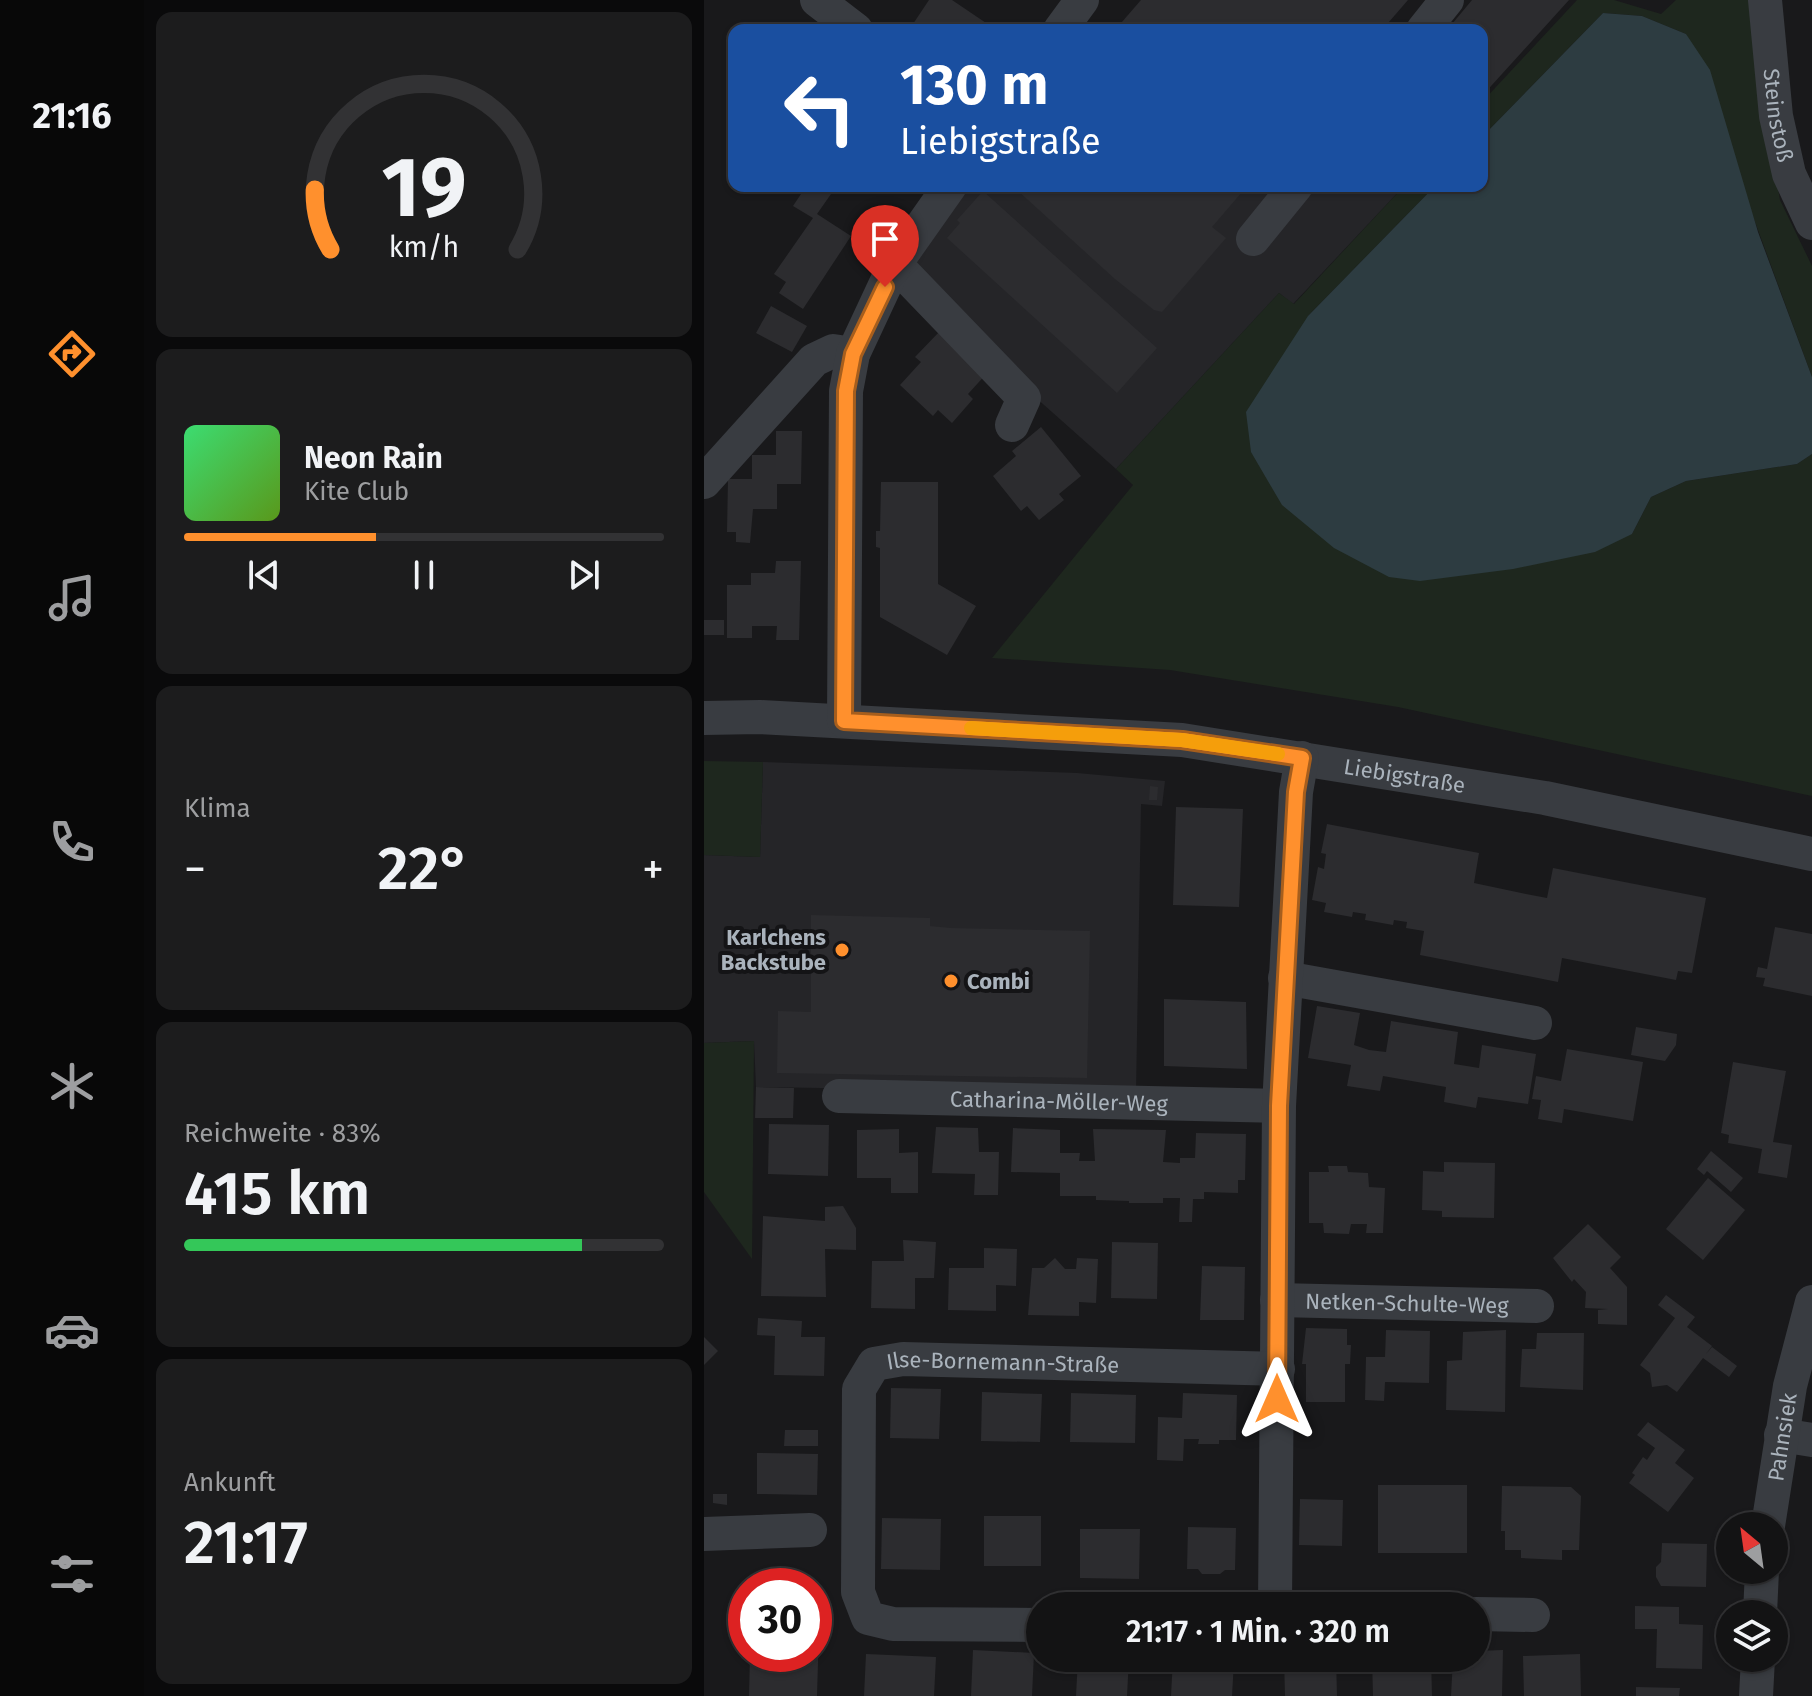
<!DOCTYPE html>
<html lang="de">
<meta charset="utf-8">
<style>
:root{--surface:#131314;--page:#1c1c1d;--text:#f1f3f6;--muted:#9d9ea0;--line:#323234;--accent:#ff902d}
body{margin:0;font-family:"Fira Sans",sans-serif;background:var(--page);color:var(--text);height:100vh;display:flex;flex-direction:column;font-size:30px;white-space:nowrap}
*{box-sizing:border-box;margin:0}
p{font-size:26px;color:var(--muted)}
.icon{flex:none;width:44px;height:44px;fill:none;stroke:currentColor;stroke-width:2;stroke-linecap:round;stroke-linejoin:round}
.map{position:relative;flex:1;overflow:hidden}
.side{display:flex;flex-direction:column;gap:12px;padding:12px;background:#0a0a0b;width:560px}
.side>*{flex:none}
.guide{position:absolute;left:24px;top:24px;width:760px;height:168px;border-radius:16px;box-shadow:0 2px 6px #0004,0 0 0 2px var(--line);background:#1a4fa0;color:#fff;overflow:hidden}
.needle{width:52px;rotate:331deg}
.controls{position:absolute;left:1012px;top:1512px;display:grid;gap:16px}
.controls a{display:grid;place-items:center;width:72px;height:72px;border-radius:50%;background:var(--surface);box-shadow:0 2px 6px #0004,0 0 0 2px var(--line);font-size:40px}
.speed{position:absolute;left:24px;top:1568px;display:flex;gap:16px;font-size:40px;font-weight:700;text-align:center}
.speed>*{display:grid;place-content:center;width:104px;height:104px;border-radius:50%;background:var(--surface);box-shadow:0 2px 6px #0004,0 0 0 2px var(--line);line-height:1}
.speed .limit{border:12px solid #d22;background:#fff;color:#111}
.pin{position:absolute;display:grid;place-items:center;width:68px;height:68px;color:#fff;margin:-82px -34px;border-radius:50% 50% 50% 0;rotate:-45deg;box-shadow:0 0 8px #0007}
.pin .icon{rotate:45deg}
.me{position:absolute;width:88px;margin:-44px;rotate:0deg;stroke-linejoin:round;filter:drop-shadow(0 0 6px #0008)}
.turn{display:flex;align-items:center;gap:28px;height:168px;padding:0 40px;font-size:36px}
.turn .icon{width:104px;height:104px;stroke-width:2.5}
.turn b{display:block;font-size:56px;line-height:68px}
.big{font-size:60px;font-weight:600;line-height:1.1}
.side .widget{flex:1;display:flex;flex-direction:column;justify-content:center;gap:12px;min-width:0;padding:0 28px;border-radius:16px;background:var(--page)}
.side .dial{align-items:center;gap:0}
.dial svg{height:208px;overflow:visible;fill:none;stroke:var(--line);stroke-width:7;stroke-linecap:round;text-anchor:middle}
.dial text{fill:var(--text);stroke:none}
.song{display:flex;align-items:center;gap:24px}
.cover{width:96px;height:96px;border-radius:12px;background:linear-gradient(135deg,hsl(140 70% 55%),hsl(90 70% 35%))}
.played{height:8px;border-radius:4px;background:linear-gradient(90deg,var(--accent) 40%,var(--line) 40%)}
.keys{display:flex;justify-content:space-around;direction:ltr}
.heat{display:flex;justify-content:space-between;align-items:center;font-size:44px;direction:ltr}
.charge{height:12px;border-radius:6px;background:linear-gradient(90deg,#34c759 83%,var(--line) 0)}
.trip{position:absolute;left:322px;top:1592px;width:464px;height:80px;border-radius:40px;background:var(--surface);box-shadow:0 2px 6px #0004,0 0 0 2px var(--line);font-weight:600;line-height:80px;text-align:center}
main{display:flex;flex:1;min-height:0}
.menu{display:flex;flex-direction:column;width:144px;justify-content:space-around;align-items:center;background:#080808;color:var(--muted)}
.menu .icon{width:56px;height:56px}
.menu .selected{color:var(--accent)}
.menu b{font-size:36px;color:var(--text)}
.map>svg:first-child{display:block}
.built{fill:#252528}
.green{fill:#1e271e}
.water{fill:#2d3c41}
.building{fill:#2c2c2f}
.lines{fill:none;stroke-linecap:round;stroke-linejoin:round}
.minor{stroke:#393c41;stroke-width:34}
.route-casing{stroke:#a65e1d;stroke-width:20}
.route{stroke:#ff902d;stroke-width:14}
.slow{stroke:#f59e0b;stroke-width:14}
.poi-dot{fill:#ff902d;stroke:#141416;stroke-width:3}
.labels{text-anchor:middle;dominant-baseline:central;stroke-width:8;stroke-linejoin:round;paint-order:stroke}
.street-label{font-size:22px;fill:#aab3bc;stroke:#141416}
.poi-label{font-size:22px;font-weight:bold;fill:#aab3bc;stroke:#141416;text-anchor:end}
</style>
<main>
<nav class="menu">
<b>21:16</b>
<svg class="icon selected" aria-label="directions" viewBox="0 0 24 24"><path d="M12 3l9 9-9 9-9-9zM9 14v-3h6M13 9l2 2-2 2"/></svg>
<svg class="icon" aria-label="music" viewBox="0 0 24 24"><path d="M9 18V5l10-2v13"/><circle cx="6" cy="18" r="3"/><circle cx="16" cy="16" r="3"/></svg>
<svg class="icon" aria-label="phone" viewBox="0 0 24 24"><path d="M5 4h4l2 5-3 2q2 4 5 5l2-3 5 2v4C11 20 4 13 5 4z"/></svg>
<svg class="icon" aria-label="climate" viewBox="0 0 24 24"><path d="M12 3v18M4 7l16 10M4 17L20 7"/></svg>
<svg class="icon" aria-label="car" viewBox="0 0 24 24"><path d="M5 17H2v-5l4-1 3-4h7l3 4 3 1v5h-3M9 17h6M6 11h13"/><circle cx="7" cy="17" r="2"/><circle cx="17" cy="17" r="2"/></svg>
<svg class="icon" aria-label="filters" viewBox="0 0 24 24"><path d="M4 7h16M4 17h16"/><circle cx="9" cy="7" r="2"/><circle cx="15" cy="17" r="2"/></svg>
</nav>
<section class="side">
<div class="widget dial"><svg viewBox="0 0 100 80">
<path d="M14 69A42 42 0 1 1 86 69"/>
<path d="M14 69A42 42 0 0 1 8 46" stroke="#ff902d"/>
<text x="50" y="56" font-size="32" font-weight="700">19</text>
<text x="50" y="72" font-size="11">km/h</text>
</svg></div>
<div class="widget">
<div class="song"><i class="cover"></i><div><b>Neon Rain</b><p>Kite Club</p></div></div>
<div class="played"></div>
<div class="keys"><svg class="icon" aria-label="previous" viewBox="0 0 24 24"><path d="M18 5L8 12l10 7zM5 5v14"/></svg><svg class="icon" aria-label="pause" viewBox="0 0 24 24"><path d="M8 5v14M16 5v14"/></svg><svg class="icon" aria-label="next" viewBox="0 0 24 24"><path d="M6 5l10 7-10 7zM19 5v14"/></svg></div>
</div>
<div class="widget"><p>Klima</p>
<div class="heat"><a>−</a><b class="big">22°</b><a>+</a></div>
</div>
<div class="widget"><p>Reichweite · 83%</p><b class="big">415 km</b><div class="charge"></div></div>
<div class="widget"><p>Ankunft</p><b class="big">21:17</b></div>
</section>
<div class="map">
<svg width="1108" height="1696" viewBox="0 0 1108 1696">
<rect width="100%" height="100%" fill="#19191b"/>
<!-- built -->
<g class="built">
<polygon points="239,186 700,186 589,304 575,293 412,469 184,266"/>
<polygon points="59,762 373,773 461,781 458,806 437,804 432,1093 52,1087 50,1041 0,1043 0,855 56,857"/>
</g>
<!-- green -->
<g class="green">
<polygon points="873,0 910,0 957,14 972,0 1046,0 1061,115 1076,200 1108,266 1108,377 982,34 938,16 899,13 778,137 778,102"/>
<polygon points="700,186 731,186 604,316 928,534 947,497 982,481 1093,464 1108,454 1108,796 694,707 466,670 288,658 429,485 412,469 575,293 590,304"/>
<polygon points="0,761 59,762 56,857 0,855"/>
<polygon points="50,1041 48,1259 0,1192 0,1043"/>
</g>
<!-- water -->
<polygon class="water" points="899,13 938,16 982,34 1006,70 1054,232 1108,377 1108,454 1093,464 982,481 947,497 928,534 891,552 809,569 716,581 685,577 630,548 578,505 547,452 542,412 604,316 731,186 778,186 778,137"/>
<!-- building -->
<g class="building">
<polygon points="225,0 248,0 288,27 286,30 218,30 209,24"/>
<polygon points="437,0 704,0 678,30 411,30"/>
<polygon points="768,0 865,0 778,96 778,30 743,30"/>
<polygon points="92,186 115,186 127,194 113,214 147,236 99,309 75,293 82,282 70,274 109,218 89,206 97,194 90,189"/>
<polygon points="315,186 548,186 541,194 538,192 508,227 522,238 458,312 450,310 411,279 312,189"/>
<polygon points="279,191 453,348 413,393 243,238 256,223 253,220"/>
<polygon points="67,306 103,326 88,352 52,333"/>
<polygon points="237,330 284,372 264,394 269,399 248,423 234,410 229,416 196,385 217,362 211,357"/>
<polygon points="337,427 377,476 355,494 360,500 335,520 323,506 317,511 289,476 312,456 308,451"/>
<polygon points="72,431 98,431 97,484 73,484 73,509 49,509 46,543 32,542 32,532 23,532 24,479 48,479 48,455 72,455"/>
<polygon points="177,482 234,482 234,584 272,606 243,655 176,617 176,548 172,547 172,531 176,531"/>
<polygon points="72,561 97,561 95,640 72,640 73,626 48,626 48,638 23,638 23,585 47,585 47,573 71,573"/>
<rect x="0" y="620" width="20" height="15"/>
<polygon points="446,786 454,787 453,800 445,800"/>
<polygon points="472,807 539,809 535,907 469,905"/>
<polygon points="623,824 775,853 770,883 822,894 843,898 849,868 1002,898 988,973 974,971 972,980 858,958 854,982 716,955 720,931 702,928 703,922 690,920 689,925 661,920 662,914 649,912 648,917 620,912 622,903 608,900 614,867 620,869 622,854 617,853"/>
<polygon points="107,915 226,918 226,926 247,928 386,931 383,1078 73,1073 74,1011 107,1012"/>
<polygon points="1071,927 1108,934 1108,996 1059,986 1061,978 1052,977 1054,967 1063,969"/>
<polygon points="460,999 542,1002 543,1069 460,1066"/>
<polygon points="613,1006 656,1013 650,1045 665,1050 682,1052 687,1021 754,1032 750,1064 775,1068 778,1045 832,1054 824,1104 774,1097 772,1108 740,1102 742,1087 679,1076 676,1091 643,1086 647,1065 604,1058"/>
<polygon points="932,1027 973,1034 972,1045 961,1061 927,1055"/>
<polygon points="863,1049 939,1062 929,1121 860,1109 858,1123 834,1119 837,1100 828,1099 832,1076 857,1081"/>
<polygon points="1029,1062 1082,1071 1069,1142 1088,1145 1083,1178 1054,1173 1058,1149 1024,1143 1025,1135 1017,1133"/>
<polygon points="52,1087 90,1088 89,1118 51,1118"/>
<polygon points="65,1124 125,1125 124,1176 64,1174"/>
<polygon points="232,1127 274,1128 275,1152 295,1152 294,1195 270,1195 271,1174 228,1173"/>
<polygon points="309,1128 356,1130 356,1153 376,1153 375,1161 391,1161 389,1129 462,1130 459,1162 476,1163 476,1158 491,1158 492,1133 542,1134 541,1180 534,1180 534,1193 500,1192 500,1199 489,1199 488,1222 475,1222 476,1198 459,1198 459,1203 425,1203 425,1201 392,1200 392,1196 356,1196 356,1173 307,1172"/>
<polygon points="195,1129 195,1153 214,1152 214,1193 187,1193 187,1178 153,1178 153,1130"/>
<polygon points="1007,1151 1039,1178 1027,1192 1003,1171 1000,1175 993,1169"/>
<polygon points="740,1162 791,1163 790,1218 738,1217 738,1211 718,1210 719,1171 740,1172"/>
<polygon points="624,1166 643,1166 644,1172 664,1173 665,1187 681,1188 679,1233 662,1233 663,1224 647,1224 645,1234 620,1233 619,1223 605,1223 605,1172 625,1172"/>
<polygon points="1004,1178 1041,1210 999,1260 962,1229"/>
<polygon points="139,1206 152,1228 152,1250 121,1249 122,1297 57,1296 59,1216 121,1221 121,1207"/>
<polygon points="884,1224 917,1257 906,1268 923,1287 923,1325 894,1324 894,1310 904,1309 881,1308 882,1292 870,1279 868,1282 849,1258"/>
<polygon points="199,1240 232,1242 230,1278 211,1278 211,1309 167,1308 168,1261 200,1261"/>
<polygon points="408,1242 454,1243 453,1299 407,1298"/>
<polygon points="280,1248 313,1249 312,1286 292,1285 292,1311 244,1310 245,1268 280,1268"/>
<polygon points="351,1258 361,1269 372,1269 373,1258 394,1259 392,1303 375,1302 375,1316 324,1315 328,1268 340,1268"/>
<polygon points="498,1266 541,1267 540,1320 496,1320"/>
<polygon points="962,1295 991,1317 983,1327 1008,1346 1002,1354 1008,1347 1033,1366 1025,1377 999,1358 973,1392 963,1385 948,1387 946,1373 936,1365 971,1318 954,1305"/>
<polygon points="54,1318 98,1321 97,1337 121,1337 120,1376 70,1375 71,1336 53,1335"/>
<polygon points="602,1328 643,1329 643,1345 647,1345 646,1364 641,1364 641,1402 602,1402 602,1364 598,1364"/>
<polygon points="682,1330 726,1331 725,1383 681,1382 680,1401 661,1400 662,1357 681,1357"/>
<polygon points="802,1330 801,1412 742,1410 743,1361 758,1360 759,1332"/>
<polygon points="833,1333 880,1333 879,1390 816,1387 818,1349 832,1349"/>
<polygon points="0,1337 14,1351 0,1365"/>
<polygon points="187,1388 237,1389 235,1439 186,1438"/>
<polygon points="278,1392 338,1394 336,1442 277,1441"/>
<polygon points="367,1393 432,1395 431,1443 366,1442"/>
<polygon points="479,1393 533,1395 532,1440 515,1440 515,1444 494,1444 495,1439 480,1439 479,1461 453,1460 454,1417 478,1418"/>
<polygon points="944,1422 981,1450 971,1463 990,1478 964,1512 925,1483 931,1475 928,1473 939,1457 943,1460 951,1448 933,1435"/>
<polygon points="81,1430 114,1430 114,1446 80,1446"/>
<polygon points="53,1453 114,1454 113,1495 53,1494"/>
<rect x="674" y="1485" width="89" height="68"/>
<polygon points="798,1486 867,1487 877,1496 875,1550 858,1550 858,1560 817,1558 817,1550 801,1550 801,1531 797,1531"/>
<polygon points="9,1494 23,1494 23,1505 9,1503"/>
<polygon points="596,1499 639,1500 638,1546 595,1545"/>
<rect x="280" y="1516" width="57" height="50"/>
<polygon points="178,1518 237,1519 236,1570 177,1569"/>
<polygon points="484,1527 532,1528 531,1570 521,1570 516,1574 498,1574 494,1569 483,1569"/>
<polygon points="376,1529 436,1529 435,1579 376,1578"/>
<polygon points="958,1543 1003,1544 1002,1587 957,1586 952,1577 952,1567 957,1562"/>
<polygon points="110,1596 116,1596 113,1696 45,1696 46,1654 110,1654"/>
<polygon points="931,1606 975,1607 975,1624 999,1625 998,1669 952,1668 953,1629 931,1629"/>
<polygon points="269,1650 330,1653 328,1696 267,1696"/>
<polygon points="799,1650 798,1696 747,1696 749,1658 772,1658 772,1651"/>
<polygon points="162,1654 232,1657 230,1696 160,1696"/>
<polygon points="876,1654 877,1696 820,1696 819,1656"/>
<polygon points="374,1658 425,1658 423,1696 372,1696"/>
<polygon points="469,1658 530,1661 528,1696 467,1696"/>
<polygon points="580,1658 632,1658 633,1696 581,1696"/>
<polygon points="668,1658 727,1658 728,1696 669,1696"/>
<polygon points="932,1687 976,1688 975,1696 932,1696"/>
</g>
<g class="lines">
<!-- minor -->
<g class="minor">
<polyline points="113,0 152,30"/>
<path id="s1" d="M1061,0L1072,116L1085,174L1108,223"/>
<polyline points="356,30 378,0"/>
<polyline points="719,30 743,0"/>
<polyline points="549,239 592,186"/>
<polyline points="191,264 320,398 308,425"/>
<polyline points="0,482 110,360 129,351 149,354"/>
<path id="s2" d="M0,718L56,717L478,740L841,798L1108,854"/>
<polyline points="140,721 142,391 149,354 191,264 246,186"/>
<polyline points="581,978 831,1023"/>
<path id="s3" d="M135,1096L575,1106"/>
<path id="s4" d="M573,1300L833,1306"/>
<polyline points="1077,1435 1108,1440"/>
<path id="s5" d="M1064,1526L1086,1386L1108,1302"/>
<polyline points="0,1534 106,1530"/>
<polyline points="571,1606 575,1106 592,792 598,758"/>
<polyline points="772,1614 829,1615"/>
<polyline points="1056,1614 1058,1570"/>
<path id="s6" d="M336,1625L189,1624L164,1618L154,1592L155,1389L170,1364L199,1359L574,1369"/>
<polyline points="1052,1696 1054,1658"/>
</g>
</g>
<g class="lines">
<!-- route casing -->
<g class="route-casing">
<polyline id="route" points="181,287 149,354 142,391 140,721 478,740 598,758 592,792 575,1106 573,1399"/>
</g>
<!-- route -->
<use href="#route" class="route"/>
<!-- slow -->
<polyline class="slow" points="267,728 478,740 574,754"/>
</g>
<!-- markers -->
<g class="poi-dot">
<circle cx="138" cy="950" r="8"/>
<circle cx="247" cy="981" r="8"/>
</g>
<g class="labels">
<!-- street labels -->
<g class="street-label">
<text stroke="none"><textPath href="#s1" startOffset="116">Steinstoß</textPath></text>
<text stroke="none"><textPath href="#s2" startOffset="704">Liebigstraße</textPath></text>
<text stroke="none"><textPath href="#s3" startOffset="220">Catharina-Möller-Weg</textPath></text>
<text stroke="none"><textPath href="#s4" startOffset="130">Netken-Schulte-Weg</textPath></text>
<text stroke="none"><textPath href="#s6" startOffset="562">Ilse-Bornemann-Straße</textPath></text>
<text stroke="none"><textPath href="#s5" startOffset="90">Pahnsiek</textPath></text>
</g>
<!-- poi labels -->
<g class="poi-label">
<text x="122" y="937">Karlchens<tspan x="122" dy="25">Backstube</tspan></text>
<text x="263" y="981" text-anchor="start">Combi</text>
</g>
</g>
</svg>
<div class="controls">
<a><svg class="needle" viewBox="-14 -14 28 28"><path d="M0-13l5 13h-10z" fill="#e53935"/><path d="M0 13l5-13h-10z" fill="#9d9ea0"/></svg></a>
<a><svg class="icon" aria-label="layers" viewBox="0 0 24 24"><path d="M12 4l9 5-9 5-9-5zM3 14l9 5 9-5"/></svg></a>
</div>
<div class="speed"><div class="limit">30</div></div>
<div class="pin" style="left:181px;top:287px;background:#d93025"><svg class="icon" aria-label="arrive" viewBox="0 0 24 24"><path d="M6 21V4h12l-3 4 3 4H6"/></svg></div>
<svg class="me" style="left:573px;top:1399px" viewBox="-20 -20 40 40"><path d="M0-17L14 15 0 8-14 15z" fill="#ff902d" stroke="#fff" stroke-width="4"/></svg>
<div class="trip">21:17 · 1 Min. · 320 m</div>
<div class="guide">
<div class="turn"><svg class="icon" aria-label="left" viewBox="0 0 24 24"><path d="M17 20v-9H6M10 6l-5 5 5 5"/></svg><div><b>130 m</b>Liebigstraße</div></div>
</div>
</div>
</main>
